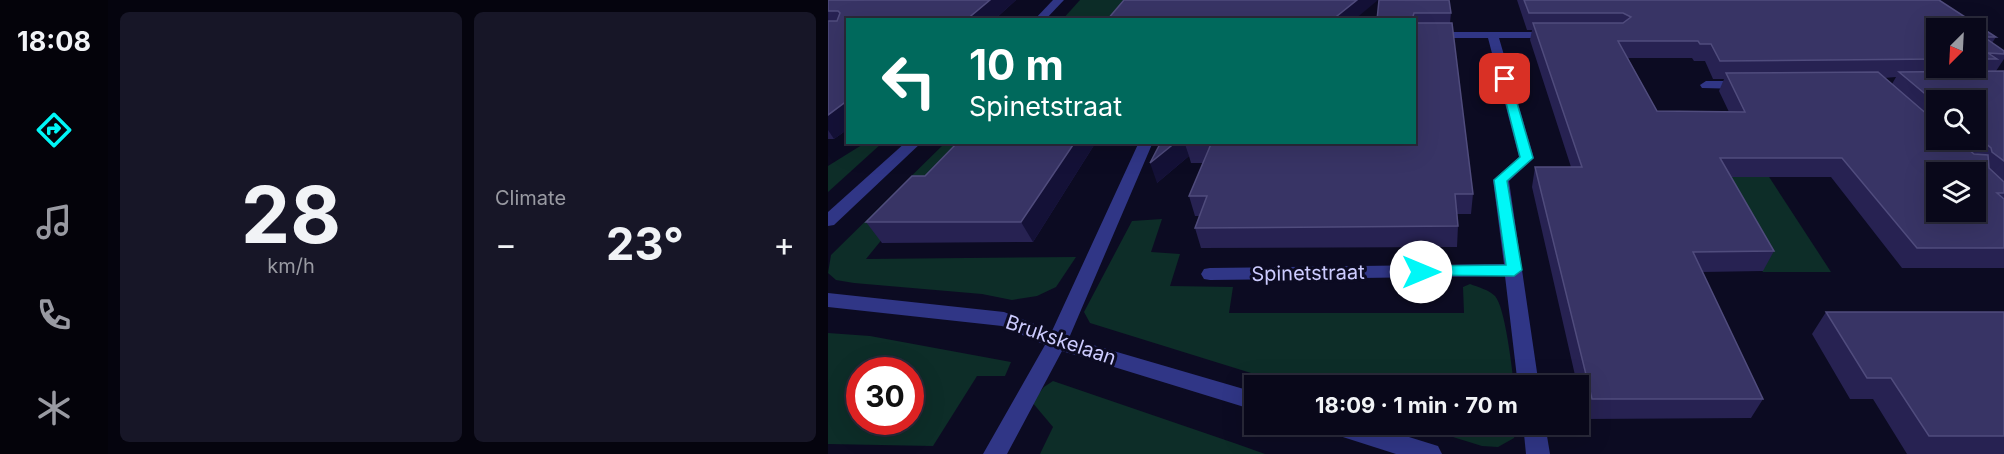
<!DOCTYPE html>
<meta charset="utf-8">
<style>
:root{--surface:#09081a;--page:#171627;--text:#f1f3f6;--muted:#999aa2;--line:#292939;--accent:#00f7f7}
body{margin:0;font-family:Inter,sans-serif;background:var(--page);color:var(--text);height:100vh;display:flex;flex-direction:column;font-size:22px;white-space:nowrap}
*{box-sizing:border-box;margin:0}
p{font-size:20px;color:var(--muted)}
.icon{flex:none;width:33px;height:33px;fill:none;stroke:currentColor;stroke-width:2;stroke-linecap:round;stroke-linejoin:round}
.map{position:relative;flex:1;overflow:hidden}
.drawer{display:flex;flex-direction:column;gap:12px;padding:12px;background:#05040e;width:720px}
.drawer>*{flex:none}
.banner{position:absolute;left:18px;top:18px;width:570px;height:126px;border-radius:0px;box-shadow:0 6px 24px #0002,0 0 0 2px var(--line);background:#00695c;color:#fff;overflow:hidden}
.needle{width:39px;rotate:204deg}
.fabs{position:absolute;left:1098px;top:18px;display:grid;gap:12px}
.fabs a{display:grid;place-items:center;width:60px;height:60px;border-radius:0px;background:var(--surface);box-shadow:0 6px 24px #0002,0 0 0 2px var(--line);font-size:30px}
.speed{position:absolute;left:18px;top:357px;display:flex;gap:12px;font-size:30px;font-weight:700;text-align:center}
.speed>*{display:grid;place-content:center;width:78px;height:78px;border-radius:50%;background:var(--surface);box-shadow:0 6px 24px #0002,0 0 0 2px var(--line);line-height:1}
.speed .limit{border:9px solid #d22;background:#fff;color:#111}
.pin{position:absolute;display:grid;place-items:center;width:51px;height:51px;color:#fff;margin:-26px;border-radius:12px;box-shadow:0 3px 9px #0006}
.me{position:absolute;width:66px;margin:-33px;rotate:90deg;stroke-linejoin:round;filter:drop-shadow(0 0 4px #0008)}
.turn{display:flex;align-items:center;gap:21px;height:126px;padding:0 24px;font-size:27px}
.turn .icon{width:78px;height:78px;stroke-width:2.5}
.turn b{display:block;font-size:42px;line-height:51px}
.big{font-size:45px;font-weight:700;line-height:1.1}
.drawer .card{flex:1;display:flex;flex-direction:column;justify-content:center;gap:9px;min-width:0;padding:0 21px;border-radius:9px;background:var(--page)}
.drawer .dial{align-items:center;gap:0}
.dial b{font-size:78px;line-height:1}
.heat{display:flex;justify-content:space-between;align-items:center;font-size:33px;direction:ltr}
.drawer .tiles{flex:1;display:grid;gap:12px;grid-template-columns:repeat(2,1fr)}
.trip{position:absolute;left:416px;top:375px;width:345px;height:60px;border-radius:0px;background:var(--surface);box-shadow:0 6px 24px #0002,0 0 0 2px var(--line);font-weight:700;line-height:60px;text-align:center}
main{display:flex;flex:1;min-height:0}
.tab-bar{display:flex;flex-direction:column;width:108px;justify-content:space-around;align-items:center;background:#04030a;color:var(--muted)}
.tab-bar .icon{width:42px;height:42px}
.tab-bar .active{color:var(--accent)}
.tab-bar b{font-size:27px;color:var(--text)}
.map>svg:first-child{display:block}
.green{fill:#0d2d28;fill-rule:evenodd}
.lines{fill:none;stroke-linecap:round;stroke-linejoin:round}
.minor{fill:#303686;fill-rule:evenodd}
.wall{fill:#272252;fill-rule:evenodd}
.shaded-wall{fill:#141137}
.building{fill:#383465;stroke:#504c7d;stroke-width:1.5;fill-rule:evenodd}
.route{fill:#00f7f7;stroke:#00a1a1;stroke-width:1.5}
.labels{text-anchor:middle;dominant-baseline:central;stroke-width:6;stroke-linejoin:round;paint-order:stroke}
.street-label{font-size:20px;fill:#cdccff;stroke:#0c0b22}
</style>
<main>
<nav class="tab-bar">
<b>18:08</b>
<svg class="icon active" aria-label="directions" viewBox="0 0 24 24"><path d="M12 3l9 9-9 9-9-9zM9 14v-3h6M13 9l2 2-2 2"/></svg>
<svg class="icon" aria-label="music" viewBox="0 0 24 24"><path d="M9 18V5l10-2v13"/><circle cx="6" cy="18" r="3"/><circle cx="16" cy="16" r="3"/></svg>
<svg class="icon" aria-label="phone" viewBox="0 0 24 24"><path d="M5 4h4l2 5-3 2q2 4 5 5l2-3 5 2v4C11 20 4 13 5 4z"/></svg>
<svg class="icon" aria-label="climate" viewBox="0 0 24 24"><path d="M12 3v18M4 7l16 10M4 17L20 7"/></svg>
</nav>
<section class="drawer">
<div class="tiles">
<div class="card dial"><b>28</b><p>km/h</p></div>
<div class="card"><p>Climate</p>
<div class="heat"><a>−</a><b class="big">23°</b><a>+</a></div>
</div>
</div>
</section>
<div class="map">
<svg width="1176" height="454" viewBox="0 0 1176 454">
<rect width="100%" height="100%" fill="#0c0b22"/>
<!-- green -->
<g class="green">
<polygon points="252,0 314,0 298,19 234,20"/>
<polygon points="118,142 140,143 69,221 38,259 248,257 228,287 209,296 184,300 154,294 26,283 8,280 0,273 3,255"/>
<polygon points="37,143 54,143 0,192 0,166"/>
<polygon points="875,163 932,163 1003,272 935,272"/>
<path d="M334,219L323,252L352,254L342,286L405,287L401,313H636L635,287L642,284C650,287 661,290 667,296C677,307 684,368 686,385H462L262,323L256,312L304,221Z"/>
<path d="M0,333L42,336L183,362L177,376H149L105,446L0,444ZM32,370H82V422H32Z"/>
<polygon points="225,381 409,444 437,454 212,454 225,427 204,402 216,387"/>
<polygon points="586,425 691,425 686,438 670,447 654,446"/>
</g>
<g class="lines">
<!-- minor -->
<g class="minor">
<polygon points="225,0 236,0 217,20 206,20"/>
<polygon points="586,32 724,32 730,35 724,38 671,38 706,158 681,181 711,386 690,386 677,276 382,280 376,279 373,274 376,269 382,268 676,264 665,180 691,157 660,38 586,38"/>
<polygon points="878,81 914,81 920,85 914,89 874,88 872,85"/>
<polygon points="78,142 94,142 6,225 0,226 0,212"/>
<polygon points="311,142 325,142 241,338 426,392 426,410 234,351 179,454 155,454 217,345 174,326 0,307 0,293 176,312 224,331"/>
<polygon points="493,424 539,424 610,446 614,454 568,454 496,431"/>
<polygon points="695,424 717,424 722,454 698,454"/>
</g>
</g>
<!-- wall -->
<g class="wall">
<polygon points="0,0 188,0 166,20 20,20 20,129 6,139 0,139"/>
<polygon points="551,0 623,13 622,23 645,194 643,214 629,214 630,226 629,247 373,248 367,228 371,216 367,216 361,196 375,163 363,163 361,156 329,183 333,142 586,142 586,20 549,20"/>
<path d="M689,0H1111L1168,37L1164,43L1176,51V59L1168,71H1176V268H1074L1003,177H903L946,251L935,271L874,272L935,399L923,418L757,419L704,187L707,167H743L702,40L704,30H699ZM1108,28H1148V68H1108ZM800,58H864L866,61H877L885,79H896L891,91L901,112L829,111ZM1068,77L1064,84L1056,78ZM1108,100H1148V140H1108Z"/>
<polygon points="268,142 205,242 54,243 38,222 97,176"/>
<polygon points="998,312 1176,312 1176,454 1079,454 1045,399 1022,399 984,334"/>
</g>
<!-- shaded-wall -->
<g class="shaded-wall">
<polygon points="162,0 188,0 166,20 138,20"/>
<polygon points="529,0 550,0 526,20 504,20"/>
<polygon points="20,100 20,129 6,139 0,130 0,115"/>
<polygon points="247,142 268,142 205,242 193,222"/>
<polygon points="348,142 366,142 357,144 361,156 329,183 322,163"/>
</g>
<!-- building -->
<g class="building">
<polygon points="0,0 162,0 138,20 20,20 20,100 0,115 0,21 9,21 12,13 10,11 0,11"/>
<polygon points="296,0 529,0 504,20 279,20"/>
<polygon points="551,0 621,0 623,13 586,13 584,20 549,20"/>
<path d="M696,0H1111L1168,37H1156L1176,51V54L1160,53L1169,59H1148V28H1108V59L892,61L883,44H872L870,41H790L829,111L917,112L898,73L1050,72L1108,122V140H1129L1146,154L1160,155L1161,168L1176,182V193H1169L1176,199V248H1089L1014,158H892L946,251L865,252L935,399H764L707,167H754L705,23H795L803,17L795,13H701ZM1108,172H1148V212H1108Z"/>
<polygon points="586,23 624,23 645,194 627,194 630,226 367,228 379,196 361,196 383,144 357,144 358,142 586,142"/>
<polygon points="1176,71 1176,161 1164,152 1163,148 1148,135 1148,100 1108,100 1108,103 1071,72"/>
<polygon points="130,142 247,142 193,222 38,222 84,176 97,176"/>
<polygon points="333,142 348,142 322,163"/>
<polygon points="998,312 1176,312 1176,436 1101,436 1063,378 1039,378"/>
</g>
<!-- route -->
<polygon class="route" points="674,76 682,79 705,158 679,181 694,270 686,276 588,275 585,272 588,268 593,266 678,265 666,180 692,157 672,79"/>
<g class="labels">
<!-- street labels -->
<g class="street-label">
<text transform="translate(480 273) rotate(-1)">Spinetstraat</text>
<text transform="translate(233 340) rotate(19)">Brukskelaan</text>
</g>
</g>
</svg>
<div class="fabs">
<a><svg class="needle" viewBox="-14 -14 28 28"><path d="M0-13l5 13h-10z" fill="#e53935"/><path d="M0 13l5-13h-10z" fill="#999aa2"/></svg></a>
<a><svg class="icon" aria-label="search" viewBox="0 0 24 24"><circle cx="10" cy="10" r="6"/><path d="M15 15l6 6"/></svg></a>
<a><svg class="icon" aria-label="layers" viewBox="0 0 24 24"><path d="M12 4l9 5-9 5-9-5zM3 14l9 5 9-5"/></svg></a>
</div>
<div class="speed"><div class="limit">30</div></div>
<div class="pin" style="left:677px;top:79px;background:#d93025"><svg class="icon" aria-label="arrive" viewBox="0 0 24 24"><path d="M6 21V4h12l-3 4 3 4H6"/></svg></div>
<svg class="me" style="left:593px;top:272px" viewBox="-20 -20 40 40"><circle r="19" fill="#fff"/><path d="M0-13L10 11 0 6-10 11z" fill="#00f7f7"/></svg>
<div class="trip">18:09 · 1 min · 70 m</div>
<div class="banner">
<div class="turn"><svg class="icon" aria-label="left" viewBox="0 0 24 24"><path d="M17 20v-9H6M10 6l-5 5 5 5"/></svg><div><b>10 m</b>Spinetstraat</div></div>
</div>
</div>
</main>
